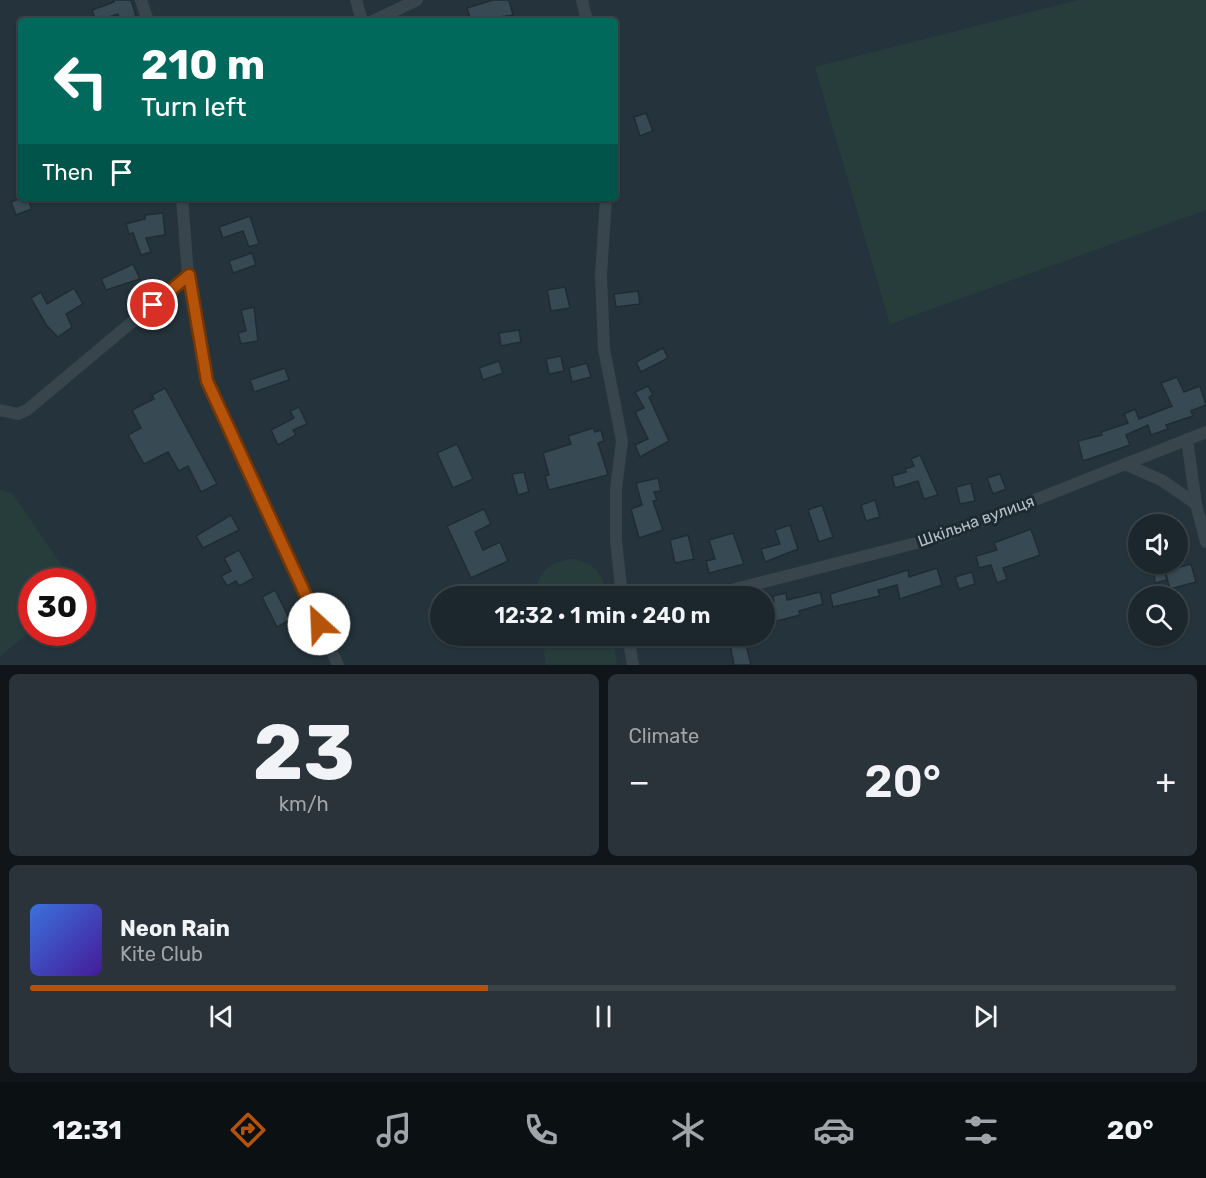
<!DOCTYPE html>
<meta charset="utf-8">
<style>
:root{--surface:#1c272d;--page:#293339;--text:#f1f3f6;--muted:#a0a5aa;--line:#3a4449;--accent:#b45309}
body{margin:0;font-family:Rubik,sans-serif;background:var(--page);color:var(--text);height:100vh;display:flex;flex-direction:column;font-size:22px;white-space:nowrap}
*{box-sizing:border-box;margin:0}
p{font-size:20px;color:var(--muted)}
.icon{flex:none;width:33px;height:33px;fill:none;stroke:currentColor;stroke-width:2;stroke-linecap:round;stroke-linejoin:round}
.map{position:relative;height:665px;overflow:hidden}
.details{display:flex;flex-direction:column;gap:9px;padding:9px;background:#0f1519;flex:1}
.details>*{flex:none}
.banner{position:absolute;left:18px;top:18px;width:600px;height:183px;border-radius:6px;box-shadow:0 2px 4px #0004,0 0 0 2px var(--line);background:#00695c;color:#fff;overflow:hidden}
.controls{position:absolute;left:1128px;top:514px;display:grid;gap:12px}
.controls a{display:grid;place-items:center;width:60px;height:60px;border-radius:50%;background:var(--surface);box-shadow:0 2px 4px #0004,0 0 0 2px var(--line);font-size:30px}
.speed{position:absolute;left:18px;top:568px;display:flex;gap:12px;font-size:30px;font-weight:700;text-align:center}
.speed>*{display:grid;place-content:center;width:78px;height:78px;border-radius:50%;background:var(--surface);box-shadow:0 2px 4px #0004,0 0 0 2px var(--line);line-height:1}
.speed .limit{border:9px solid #d22;background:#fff;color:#111}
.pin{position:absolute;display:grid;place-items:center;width:51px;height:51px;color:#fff;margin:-26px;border:3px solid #fff;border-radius:50%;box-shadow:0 2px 6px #0007}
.me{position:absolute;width:66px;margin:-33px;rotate:335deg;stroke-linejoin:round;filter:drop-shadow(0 0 4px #0008)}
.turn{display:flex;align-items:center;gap:21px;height:126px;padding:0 24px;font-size:27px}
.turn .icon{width:78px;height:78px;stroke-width:2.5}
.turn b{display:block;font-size:42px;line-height:51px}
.then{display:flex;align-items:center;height:57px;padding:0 24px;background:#0003;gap:12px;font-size:22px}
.big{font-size:45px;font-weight:600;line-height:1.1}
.details .tile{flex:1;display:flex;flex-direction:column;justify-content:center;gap:9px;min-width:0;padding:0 21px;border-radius:9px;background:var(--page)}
.details .dial{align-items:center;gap:0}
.dial b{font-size:78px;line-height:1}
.song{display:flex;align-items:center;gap:18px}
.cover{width:72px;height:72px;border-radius:9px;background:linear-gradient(135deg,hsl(220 70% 55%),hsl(260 70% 35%))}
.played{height:6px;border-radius:3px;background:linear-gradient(90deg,var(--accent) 40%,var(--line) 40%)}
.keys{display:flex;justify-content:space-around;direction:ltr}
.heat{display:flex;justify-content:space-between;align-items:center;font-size:33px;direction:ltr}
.details .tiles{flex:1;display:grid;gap:9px;grid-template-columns:1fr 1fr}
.tile:last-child{grid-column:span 2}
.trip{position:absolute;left:430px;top:586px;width:345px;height:60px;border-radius:30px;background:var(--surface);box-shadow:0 2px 4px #0004,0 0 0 2px var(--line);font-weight:600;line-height:60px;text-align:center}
.menu{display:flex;height:96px;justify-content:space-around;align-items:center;background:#0b1012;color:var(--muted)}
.menu .icon{width:42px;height:42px}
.menu .selected{color:var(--accent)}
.menu b{font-size:27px;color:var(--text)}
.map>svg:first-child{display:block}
.green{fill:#273d3b}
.building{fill:#374952;stroke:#202c33;stroke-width:1.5}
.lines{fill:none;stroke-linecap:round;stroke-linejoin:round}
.minor{stroke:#39454c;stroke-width:12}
.route-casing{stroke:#753606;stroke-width:15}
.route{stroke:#b45309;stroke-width:10}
.labels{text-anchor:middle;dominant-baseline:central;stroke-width:6;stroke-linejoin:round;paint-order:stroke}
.street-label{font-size:16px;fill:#b4c0c7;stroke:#1e2a31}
</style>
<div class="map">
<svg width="1206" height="665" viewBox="0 0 1206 665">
<rect width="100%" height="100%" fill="#25343c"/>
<!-- green -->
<g class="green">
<polygon points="1078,0 1206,0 1206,210 890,324 815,67"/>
<polygon points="0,490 12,493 73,582 32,582 31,631 0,656"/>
<path d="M573,559C595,563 604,576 607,597H537C534,574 552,560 573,559Z"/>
<polygon points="542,636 613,636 617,665 546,665"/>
</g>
<!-- building -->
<g class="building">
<polygon points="114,0 131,0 136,16 120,21 118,14 96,21 92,10 114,2"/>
<polygon points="493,0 509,0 513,15 471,21 467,8"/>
<polygon points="646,113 653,131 640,136 634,117"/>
<polygon points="22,198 27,198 32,209 16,215 11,202"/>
<polygon points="163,213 165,235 146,238 151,252 141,255 133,233 129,234 126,224 145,219 145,215"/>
<polygon points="250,216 259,244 249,247 243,231 223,238 219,227"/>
<polygon points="252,253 256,265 233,273 229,261"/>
<polygon points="133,264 140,279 106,290 101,279"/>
<polygon points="565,287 570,308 551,311 547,290"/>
<polygon points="74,288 83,304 66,314 72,327 58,337 47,326 31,298 41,292 47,304"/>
<polygon points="638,291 640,304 616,307 614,294"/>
<polygon points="254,307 258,341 241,344 238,333 246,331 241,310"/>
<polygon points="519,330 521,342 501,346 499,333"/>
<polygon points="663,348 668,358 641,372 636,362"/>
<polygon points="561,356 564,371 549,374 546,359"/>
<polygon points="499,361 503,373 483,380 479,368"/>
<polygon points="587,363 591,377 572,382 569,368"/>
<polygon points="285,368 289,380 254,392 250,380"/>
<polygon points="1177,377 1184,392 1200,386 1206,405 1191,411 1193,416 1166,425 1168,429 1151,435 1148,425 1126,435 1130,445 1083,461 1078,441 1102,435 1101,432 1128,423 1124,414 1135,409 1139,419 1172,406 1161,383"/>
<polygon points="648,386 653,395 649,397 669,441 640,457 635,445 648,439 635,412 644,408 635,392"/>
<polygon points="165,388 217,484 201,492 188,466 179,471 168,452 144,464 128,435 141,428 132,410 154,399 152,395"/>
<polygon points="299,407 307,424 293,430 296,435 278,445 271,430 294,418 290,411"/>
<polygon points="593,428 595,432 601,430 604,441 598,443 608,475 549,490 545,476 549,475 543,453 571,444 568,436"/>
<polygon points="457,444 473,479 453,488 437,453"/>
<polygon points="920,455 938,495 924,499 918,481 895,488 892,476 906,472 905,469 914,466 911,459"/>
<polygon points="524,472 529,492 518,495 512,474"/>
<polygon points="1000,474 1006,489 993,494 987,478"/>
<polygon points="658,478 661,491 654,492 657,500 653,501 663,530 639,538 631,509 642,505 636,483"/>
<polygon points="971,483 975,501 960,504 956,487"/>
<polygon points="875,500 880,517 866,521 861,505"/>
<polygon points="822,505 833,537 819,542 808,510"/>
<polygon points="484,509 491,524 475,532 483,550 500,542 508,561 471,578 447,526"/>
<polygon points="231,515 239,530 203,548 196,536"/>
<polygon points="790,525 798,549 765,562 761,549 780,544 775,530"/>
<polygon points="1031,529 1040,555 1003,568 1007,579 997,583 991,565 979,568 976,556 997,550 994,543"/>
<polygon points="733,533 744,564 709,573 706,561 715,559 709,540"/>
<polygon points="688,535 694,559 675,563 670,540"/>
<polygon points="239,550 254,578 239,586 236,581 227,586 221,576 231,571 224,558"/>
<polygon points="1153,564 1163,564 1167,580 1155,583"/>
<polygon points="1191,564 1196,582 1170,589 1165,571"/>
<polygon points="937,568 942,585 900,599 897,585 878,590 880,596 833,607 830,594 908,570 909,577"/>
<polygon points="972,572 975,584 959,589 955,577"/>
<polygon points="275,590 290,620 277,627 262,597"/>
<polygon points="820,592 823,604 799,611 800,615 765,624 765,604 774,602 773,596 786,593 787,600"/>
<polygon points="734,636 744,636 751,665 734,665 730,645 736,644"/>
</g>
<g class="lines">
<!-- minor -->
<g class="minor">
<polyline points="141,0 148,21"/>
<polyline points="356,0 362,21"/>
<polyline points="582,0 587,21"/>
<polyline points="373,21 417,0"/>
<polyline points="182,198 188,275 207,381 338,665"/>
<polyline points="606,198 601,275 604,349 622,441 616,489 616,540 622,597"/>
<polyline points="0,410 18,414 27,410 188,275"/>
<polyline points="1187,439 1196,504 1206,542"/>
<polyline points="1125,464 1163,481 1196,504"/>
<polyline points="704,597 944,536 1206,432"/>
<polyline points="628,636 633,665"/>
</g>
</g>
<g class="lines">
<!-- route casing -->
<g class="route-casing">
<polyline id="route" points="153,305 189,275 207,381 319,624"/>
</g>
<!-- route -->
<use href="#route" class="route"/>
</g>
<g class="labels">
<!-- street labels -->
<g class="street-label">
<text transform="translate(976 521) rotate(-20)">Шкільна вулиця</text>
</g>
</g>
</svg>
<div class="controls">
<a><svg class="icon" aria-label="sound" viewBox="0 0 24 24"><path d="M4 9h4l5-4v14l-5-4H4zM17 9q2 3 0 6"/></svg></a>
<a><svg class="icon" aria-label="search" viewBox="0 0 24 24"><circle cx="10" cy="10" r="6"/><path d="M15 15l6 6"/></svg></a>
</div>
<div class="speed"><div class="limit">30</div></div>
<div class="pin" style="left:153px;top:305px;background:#d93025"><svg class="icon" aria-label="arrive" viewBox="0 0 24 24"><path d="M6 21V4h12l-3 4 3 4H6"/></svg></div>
<svg class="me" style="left:319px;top:624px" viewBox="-20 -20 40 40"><circle r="19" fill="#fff"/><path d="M0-13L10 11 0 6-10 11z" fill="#b45309"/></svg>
<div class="trip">12:32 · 1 min · 240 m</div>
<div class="banner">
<div class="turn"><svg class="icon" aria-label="left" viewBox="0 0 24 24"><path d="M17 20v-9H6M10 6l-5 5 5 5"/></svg><div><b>210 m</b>Turn left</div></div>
<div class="then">Then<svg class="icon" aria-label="arrive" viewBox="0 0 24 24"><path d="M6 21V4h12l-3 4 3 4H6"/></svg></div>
</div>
</div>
<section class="details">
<div class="tiles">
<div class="tile dial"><b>23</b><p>km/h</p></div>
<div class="tile"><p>Climate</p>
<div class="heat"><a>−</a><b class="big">20°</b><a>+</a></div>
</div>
<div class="tile">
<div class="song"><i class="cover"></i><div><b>Neon Rain</b><p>Kite Club</p></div></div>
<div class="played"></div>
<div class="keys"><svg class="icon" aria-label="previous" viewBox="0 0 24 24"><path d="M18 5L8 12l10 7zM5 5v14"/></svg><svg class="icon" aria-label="pause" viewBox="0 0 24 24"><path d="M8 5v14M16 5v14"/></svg><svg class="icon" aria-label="next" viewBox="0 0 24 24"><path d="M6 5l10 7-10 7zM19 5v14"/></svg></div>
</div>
</div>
</section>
<nav class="menu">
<b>12:31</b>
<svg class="icon selected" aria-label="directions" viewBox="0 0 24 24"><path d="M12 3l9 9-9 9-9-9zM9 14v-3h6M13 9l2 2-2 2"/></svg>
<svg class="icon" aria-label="music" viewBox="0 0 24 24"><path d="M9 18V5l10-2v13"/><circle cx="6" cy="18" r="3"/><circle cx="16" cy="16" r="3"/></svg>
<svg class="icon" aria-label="phone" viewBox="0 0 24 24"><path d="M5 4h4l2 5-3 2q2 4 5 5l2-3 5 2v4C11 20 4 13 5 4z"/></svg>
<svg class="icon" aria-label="climate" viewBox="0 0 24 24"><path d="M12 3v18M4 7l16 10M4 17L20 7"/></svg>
<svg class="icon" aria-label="car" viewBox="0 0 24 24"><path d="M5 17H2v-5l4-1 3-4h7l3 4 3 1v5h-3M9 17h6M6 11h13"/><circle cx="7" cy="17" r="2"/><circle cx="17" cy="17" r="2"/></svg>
<svg class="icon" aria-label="filters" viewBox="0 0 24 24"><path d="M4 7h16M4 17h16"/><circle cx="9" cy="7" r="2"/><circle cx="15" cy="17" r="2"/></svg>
<b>20°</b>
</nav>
